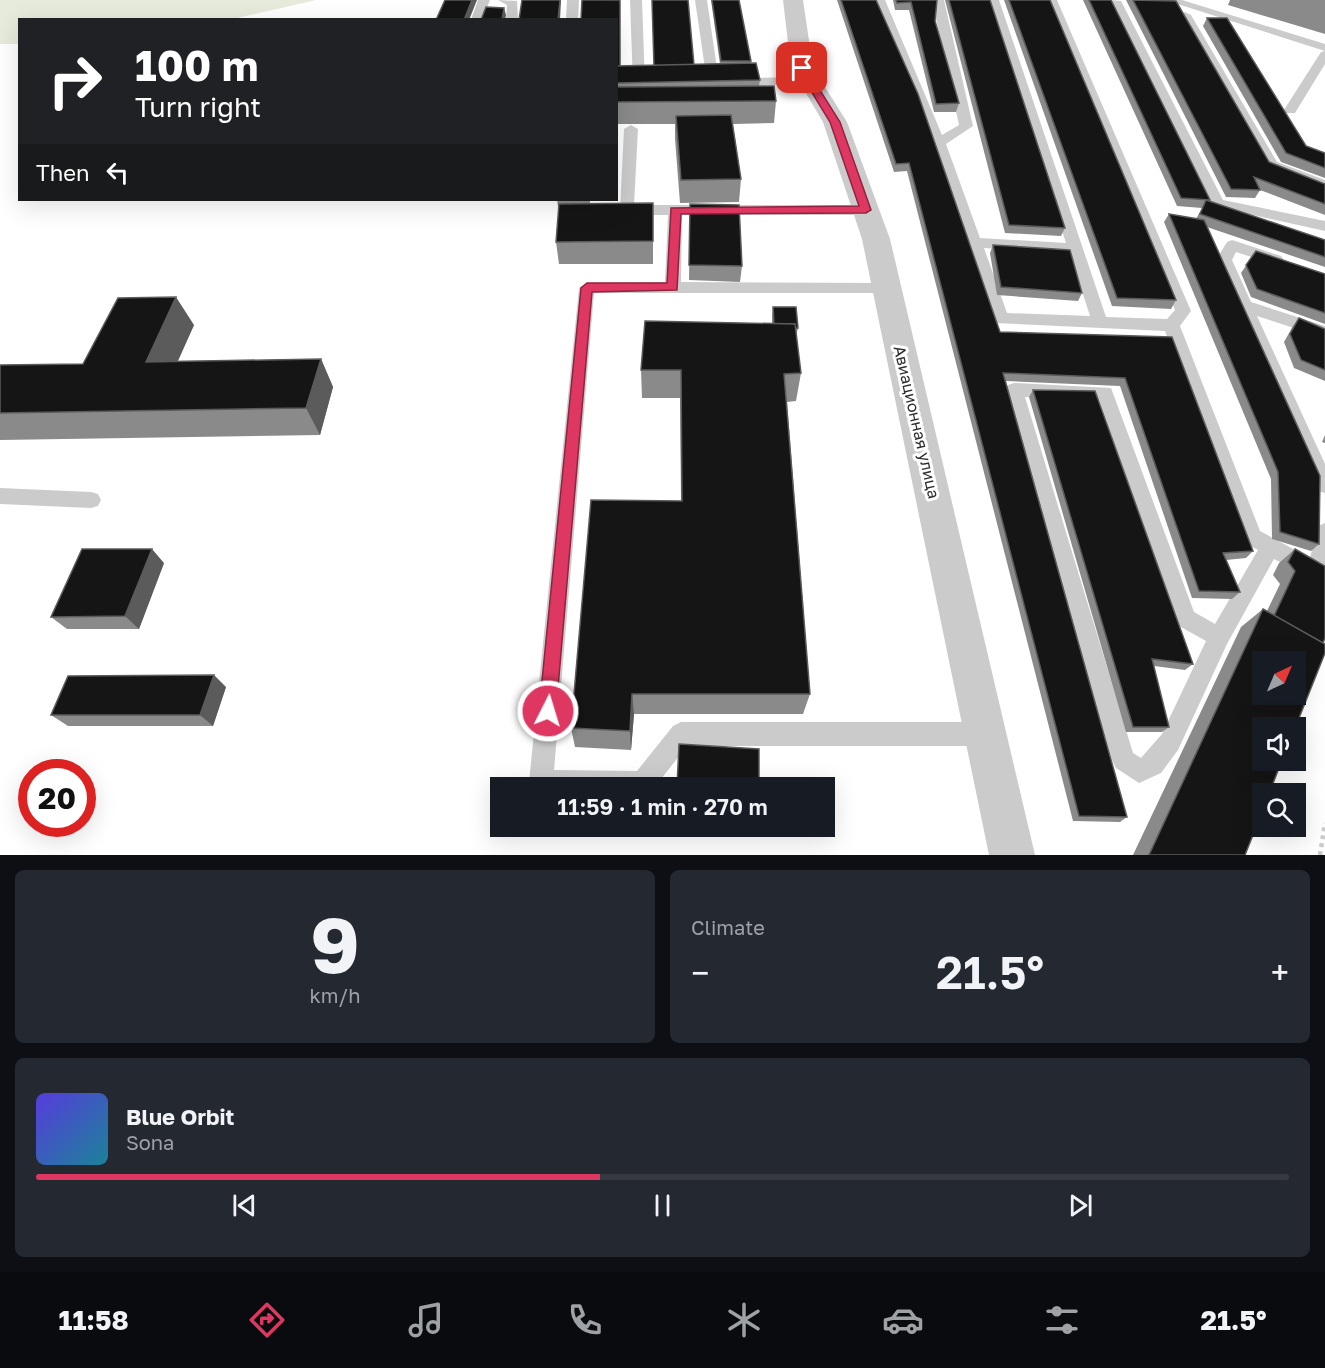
<!DOCTYPE html>
<meta charset="utf-8">
<style>
:root{--surface:#171b24;--page:#242831;--text:#f1f3f6;--muted:#9ea1a6;--line:#363941;--accent:#de3761}
body{margin:0;font-family:"Golos Text",sans-serif;background:var(--page);color:var(--text);height:100vh;display:flex;flex-direction:column;font-size:22px;white-space:nowrap}
*{box-sizing:border-box;margin:0}
p{font-size:20px;color:var(--muted)}
.icon{flex:none;width:33px;height:33px;fill:none;stroke:currentColor;stroke-width:2;stroke-linecap:round;stroke-linejoin:round}
.map{position:relative;height:855px;overflow:hidden}
.details{display:flex;flex-direction:column;gap:15px;padding:15px;background:#0d0f14;flex:1}
.details>*{flex:none}
.banner{position:absolute;left:18px;top:18px;width:600px;height:183px;border-radius:0px;box-shadow:0 6px 24px #0002;background:#202124;color:#fff;overflow:hidden}
.needle{width:39px;rotate:44deg}
.tools{position:absolute;left:1252px;top:651px;display:grid;gap:12px}
.tools a{display:grid;place-items:center;width:54px;height:54px;border-radius:0px;background:var(--surface);box-shadow:0 6px 24px #0002;font-size:30px}
.speed{position:absolute;left:18px;top:759px;display:flex;gap:12px;font-size:30px;font-weight:700;text-align:center}
.speed>*{display:grid;place-content:center;width:78px;height:78px;border-radius:50%;background:var(--surface);box-shadow:0 6px 24px #0002;line-height:1}
.speed .limit{border:9px solid #d22;background:#fff;color:#111}
.pin{position:absolute;display:grid;place-items:center;width:51px;height:51px;color:#fff;margin:-26px;border-radius:12px;box-shadow:0 3px 9px #0006}
.me{position:absolute;width:66px;margin:-33px;rotate:5deg;stroke-linejoin:round;filter:drop-shadow(0 0 4px #0008)}
.turn{display:flex;align-items:center;gap:21px;height:126px;padding:0 18px;font-size:27px}
.turn .icon{width:78px;height:78px;stroke-width:2.5}
.turn b{display:block;font-size:42px;line-height:51px}
.then{display:flex;align-items:center;height:57px;padding:0 18px;background:#0003;gap:12px;font-size:22px}
.big{font-size:45px;font-weight:600;line-height:1.1}
.details .widget{flex:1;display:flex;flex-direction:column;justify-content:center;gap:9px;min-width:0;padding:0 21px;border-radius:9px;background:var(--page)}
.details .dial{align-items:center;gap:0}
.dial b{font-size:78px;line-height:1}
.song{display:flex;align-items:center;gap:18px}
.cover{width:72px;height:72px;border-radius:9px;background:linear-gradient(135deg,hsl(250 70% 55%),hsl(190 70% 35%))}
.played{height:6px;border-radius:3px;background:linear-gradient(90deg,var(--accent) 45%,var(--line) 45%)}
.keys{display:flex;justify-content:space-around;direction:ltr}
.heat{display:flex;justify-content:space-between;align-items:center;font-size:33px;direction:ltr}
.details .tiles{flex:1;display:grid;gap:15px;grid-template-columns:1fr 1fr}
.widget:last-child{grid-column:span 2}
.trip{position:absolute;left:490px;top:777px;width:345px;height:60px;border-radius:0px;background:var(--surface);box-shadow:0 6px 24px #0002;font-weight:600;line-height:60px;text-align:center}
.tab-bar{display:flex;height:96px;justify-content:space-around;align-items:center;background:#090b0e;color:var(--muted)}
.tab-bar .icon{width:42px;height:42px}
.tab-bar .active{color:var(--accent)}
.tab-bar b{font-size:27px;color:var(--text)}
.map>svg:first-child{display:block}
.green{fill:#e7ebdc}
.lines{fill:none;stroke-linecap:round;stroke-linejoin:round}
.path{stroke:#cbcbcb;stroke-width:4.5;stroke-dasharray:4 4;stroke-linecap:butt}
.service{fill:#cbcbcb;fill-rule:evenodd}
.minor{fill:#cbcbcb;fill-rule:evenodd}
.wall{fill:#8a8a8a}
.shaded-wall{fill:#5b5b5b}
.building{fill:#151515;stroke:#5b5b5b;stroke-width:1.5;fill-rule:evenodd}
.route{fill:#de3761;stroke:#90243f;stroke-width:1.5}
.labels{text-anchor:middle;dominant-baseline:central;stroke-width:6;stroke-linejoin:round;paint-order:stroke}
.street-label{font-size:16px;fill:#2e2e2e;stroke:#fff}
</style>
<div class="map">
<svg width="1325" height="855" viewBox="0 0 1325 855">
<rect width="100%" height="100%" fill="#fff"/>
<!-- green -->
<polygon class="green" points="0,0 316,0 233,19 20,20 19,44 0,44"/>
<g class="lines">
<!-- path -->
<polyline class="path" points="1320,855 1325,823"/>
<!-- service -->
<g class="service">
<polygon points="478,0 490,0 482,20 471,20"/>
<polygon points="498,0 517,1 518,20 506,20 507,5"/>
<polygon points="567,0 579,0 578,20 566,20"/>
<polygon points="630,0 642,0 645,84 639,88 633,84"/>
<polygon points="695,0 707,0 719,82 713,86 707,82"/>
<path d="M873,0H885L942,135L959,125L932,0H944L973,126L946,144L980,238L1066,243L987,0H999L1106,317L1167,319L1175,310L1045,0H1057L1191,311L1180,326L1260,531L1310,558L1318,526L1325,523V585L1274,559L1227,644L1178,750L1161,773L1139,783L1116,768L1112,760L1005,390L1008,385L1014,383L1111,388L1194,612L1215,624L1258,550L1245,543L1242,537L1165,331L995,323L922,113ZM984,248L1070,254L1090,316L1007,313ZM1025,397L1099,399L1175,619L1179,626L1206,641L1162,734L1141,758L1133,753Z"/>
<polygon points="1110,0 1121,1 1223,200 1325,221 1325,231 1213,206"/>
<polygon points="1165,0 1182,0 1325,44 1325,64 1295,113 1285,113 1284,110 1321,52 1325,51"/>
<polygon points="1185,12 1191,15 1277,162 1325,180 1325,189 1267,168 1179,15"/>
<polygon points="810,77 814,78 814,84 737,86 731,82 737,78"/>
<polygon points="631,125 638,129 634,205 866,205 873,210 866,215 682,215 681,282 887,283 895,288 887,293 594,293 554,770 637,771 673,726 681,722 987,722 995,726 999,734 995,742 987,746 687,746 654,788 531,788 529,782 579,288 587,283 665,282 668,215 627,215 620,210 624,129"/>
<polygon points="1232,240 1281,256 1284,260 1276,265 1236,252 1232,260 1251,302 1325,326 1325,338 1257,316 1325,464 1325,493 1318,491 1316,485 1216,260 1227,242"/>
<polygon points="0,488 91,492 98,494 101,500 98,506 91,508 0,504"/>
</g>
<!-- minor -->
<polygon class="minor" points="783,0 803,0 813,68 847,122 890,239 1035,855 989,855 862,239 823,122 791,68"/>
</g>
<!-- wall -->
<g class="wall">
<polygon points="711,0 739,0 751,61 751,63 760,80 759,86 776,101 774,123 733,124 741,179 739,202 680,203 675,139 675,124 616,124 616,20 620,66 720,64"/>
<polygon points="837,0 876,0 1000,332 1172,337 1253,551 1246,558 1226,560 1240,592 1232,599 1192,598 1120,386 1006,381 1127,817 1120,822 1073,821 907,171 894,172"/>
<polygon points="893,0 937,0 935,21 959,103 956,112 934,112 909,10 895,10"/>
<polygon points="945,0 990,0 1065,228 1061,236 1005,233"/>
<polygon points="1004,0 1050,0 1176,300 1171,309 1112,306"/>
<polygon points="1083,0 1111,0 1210,200 1209,202 1325,240 1325,267 1207,227 1319,544 1311,551 1272,539 1271,479 1164,222 1169,214 1196,219 1202,208 1177,206"/>
<polygon points="1126,0 1174,0 1269,162 1325,184 1325,215 1260,190 1255,198 1226,197"/>
<polygon points="1230,0 1325,0 1325,34 1228,5"/>
<polygon points="1207,18 1306,146 1325,153 1325,178 1281,162 1203,26"/>
<polygon points="557,200 590,200 590,203 653,203 653,264 559,264 556,242 559,213"/>
<polygon points="690,204 742,266 740,282 689,280"/>
<polygon points="993,245 1082,293 1078,301 997,295 990,253"/>
<polygon points="1256,251 1325,274 1325,324 1251,297 1241,273"/>
<polygon points="773,307 798,328 796,336 801,373 796,401 787,402 810,694 803,714 634,714 631,750 575,747 571,728 681,501 680,398 642,398 641,370 772,324 772,315"/>
<polygon points="1299,318 1325,329 1325,381 1294,368 1284,342 1293,326"/>
<polygon points="194,325 178,361 321,359 333,387 320,435 0,440 0,365 83,364"/>
<polygon points="1033,390 1193,664 1185,670 1154,666 1169,727 1162,732 1126,732 1029,397"/>
<polygon points="1325,435 1325,443 1322,442"/>
<polygon points="1295,549 1325,566 1245,855 1133,855 1241,627 1263,609 1267,611 1280,584 1273,575 1279,563"/>
<polygon points="164,563 139,629 67,629 51,617"/>
<polygon points="226,687 213,726 68,726 51,715"/>
</g>
<!-- shaded-wall -->
<g class="shaded-wall">
<polygon points="472,0 477,0 469,20 464,20"/>
<polygon points="560,0 561,0 560,20 558,20"/>
<polygon points="504,8 506,15 505,20 502,20"/>
<polygon points="176,297 194,325 165,389 146,362"/>
<polygon points="321,359 333,387 320,435 306,408"/>
<polygon points="152,549 164,563 139,629 125,616"/>
<polygon points="214,675 226,687 213,726 200,715"/>
<polygon points="632,694 634,714 631,750 630,731"/>
</g>
<!-- building -->
<g class="building">
<polygon points="445,0 472,0 464,20 436,20"/>
<polygon points="522,0 560,0 558,20 519,20"/>
<polygon points="582,0 620,0 620,66 616,66 616,20 581,20"/>
<polygon points="652,0 688,0 694,65 654,66"/>
<polygon points="712,0 739,0 751,61 721,61"/>
<polygon points="841,0 876,0 918,94 1000,332 1172,337 1253,551 1223,553 1240,592 1199,591 1125,378 1003,373 1127,817 1079,816 909,163 896,164"/>
<polygon points="896,0 937,0 935,21 959,103 936,104 911,2 897,3"/>
<polygon points="949,0 990,0 1065,228 1009,225"/>
<polygon points="1009,0 1050,0 1176,300 1117,298"/>
<polygon points="1089,0 1111,0 1210,200 1181,198"/>
<polygon points="1133,0 1176,1 1269,162 1325,184 1325,204 1254,177 1260,190 1231,189"/>
<polygon points="486,7 504,8 502,20 481,20"/>
<polygon points="1207,18 1227,18 1306,146 1325,153 1325,168 1286,153"/>
<polygon points="756,63 760,80 616,83 616,66"/>
<polygon points="774,86 776,101 616,102 616,87"/>
<polygon points="731,115 741,179 681,180 676,116"/>
<polygon points="1206,200 1325,240 1325,257 1200,214"/>
<polygon points="653,203 653,241 556,242 559,204"/>
<polygon points="690,204 739,205 742,266 689,265"/>
<polygon points="1169,214 1204,220 1320,476 1319,544 1280,532 1278,472"/>
<polygon points="993,245 1070,250 1082,293 1001,287"/>
<polygon points="1256,251 1325,274 1325,313 1257,289 1246,265"/>
<polygon points="176,297 146,362 321,359 306,408 0,413 0,365 83,364 118,298"/>
<polygon points="773,307 796,307 798,328 795,328 795,324 774,324"/>
<polygon points="1299,318 1325,329 1325,370 1301,360 1290,334"/>
<polygon points="645,321 795,324 801,373 784,374 810,694 632,694 630,731 571,728 591,500 682,501 681,370 641,370"/>
<polygon points="1033,390 1095,391 1193,664 1152,659 1169,727 1133,727"/>
<polygon points="82,549 152,549 125,616 51,617"/>
<polygon points="1295,549 1325,566 1325,638 1323,643 1274,616 1295,571 1288,562"/>
<path d="M1263,609L1325,644V653L1295,728H1263V760H1282L1269,794H1263V810L1245,855H1149ZM1263,662H1296V694H1263Z"/>
<polygon points="214,675 200,715 51,715 68,676"/>
<polygon points="679,744 759,749 759,788 677,787"/>
</g>
<!-- route -->
<polygon class="route" points="802,65 806,68 840,122 871,210 866,213 681,214 677,290 592,292 556,711 554,717 548,720 541,717 539,711 581,288 587,283 667,283 671,208 859,206 830,122 797,68"/>
<g class="labels">
<!-- street labels -->
<g class="street-label">
<text transform="translate(917 422) rotate(77)">Авиационная улица</text>
</g>
</g>
</svg>
<div class="tools">
<a><svg class="needle" viewBox="-14 -14 28 28"><path d="M0-13l5 13h-10z" fill="#e53935"/><path d="M0 13l5-13h-10z" fill="#9ea1a6"/></svg></a>
<a><svg class="icon" aria-label="sound" viewBox="0 0 24 24"><path d="M4 9h4l5-4v14l-5-4H4zM17 9q2 3 0 6"/></svg></a>
<a><svg class="icon" aria-label="search" viewBox="0 0 24 24"><circle cx="10" cy="10" r="6"/><path d="M15 15l6 6"/></svg></a>
</div>
<div class="speed"><div class="limit">20</div></div>
<div class="pin" style="left:802px;top:68px;background:#d93025"><svg class="icon" aria-label="arrive" viewBox="0 0 24 24"><path d="M6 21V4h12l-3 4 3 4H6"/></svg></div>
<svg class="me" style="left:548px;top:711px" viewBox="-20 -20 40 40"><circle r="17" fill="#de3761" stroke="#fff" stroke-width="3"/><path d="M0-11L8 9 0 5-8 9z" fill="#fff"/></svg>
<div class="trip">11:59 · 1 min · 270 m</div>
<div class="banner">
<div class="turn"><svg class="icon" aria-label="right" viewBox="0 0 24 24"><path d="M7 20v-9h11M14 6l5 5-5 5"/></svg><div><b>100 m</b>Turn right</div></div>
<div class="then">Then<svg class="icon" aria-label="left" viewBox="0 0 24 24"><path d="M17 20v-9H6M10 6l-5 5 5 5"/></svg></div>
</div>
</div>
<section class="details">
<div class="tiles">
<div class="widget dial"><b>9</b><p>km/h</p></div>
<div class="widget"><p>Climate</p>
<div class="heat"><a>−</a><b class="big">21.5°</b><a>+</a></div>
</div>
<div class="widget">
<div class="song"><i class="cover"></i><div><b>Blue Orbit</b><p>Sona</p></div></div>
<div class="played"></div>
<div class="keys"><svg class="icon" aria-label="previous" viewBox="0 0 24 24"><path d="M18 5L8 12l10 7zM5 5v14"/></svg><svg class="icon" aria-label="pause" viewBox="0 0 24 24"><path d="M8 5v14M16 5v14"/></svg><svg class="icon" aria-label="next" viewBox="0 0 24 24"><path d="M6 5l10 7-10 7zM19 5v14"/></svg></div>
</div>
</div>
</section>
<nav class="tab-bar">
<b>11:58</b>
<svg class="icon active" aria-label="directions" viewBox="0 0 24 24"><path d="M12 3l9 9-9 9-9-9zM9 14v-3h6M13 9l2 2-2 2"/></svg>
<svg class="icon" aria-label="music" viewBox="0 0 24 24"><path d="M9 18V5l10-2v13"/><circle cx="6" cy="18" r="3"/><circle cx="16" cy="16" r="3"/></svg>
<svg class="icon" aria-label="phone" viewBox="0 0 24 24"><path d="M5 4h4l2 5-3 2q2 4 5 5l2-3 5 2v4C11 20 4 13 5 4z"/></svg>
<svg class="icon" aria-label="climate" viewBox="0 0 24 24"><path d="M12 3v18M4 7l16 10M4 17L20 7"/></svg>
<svg class="icon" aria-label="car" viewBox="0 0 24 24"><path d="M5 17H2v-5l4-1 3-4h7l3 4 3 1v5h-3M9 17h6M6 11h13"/><circle cx="7" cy="17" r="2"/><circle cx="17" cy="17" r="2"/></svg>
<svg class="icon" aria-label="filters" viewBox="0 0 24 24"><path d="M4 7h16M4 17h16"/><circle cx="9" cy="7" r="2"/><circle cx="15" cy="17" r="2"/></svg>
<b>21.5°</b>
</nav>
